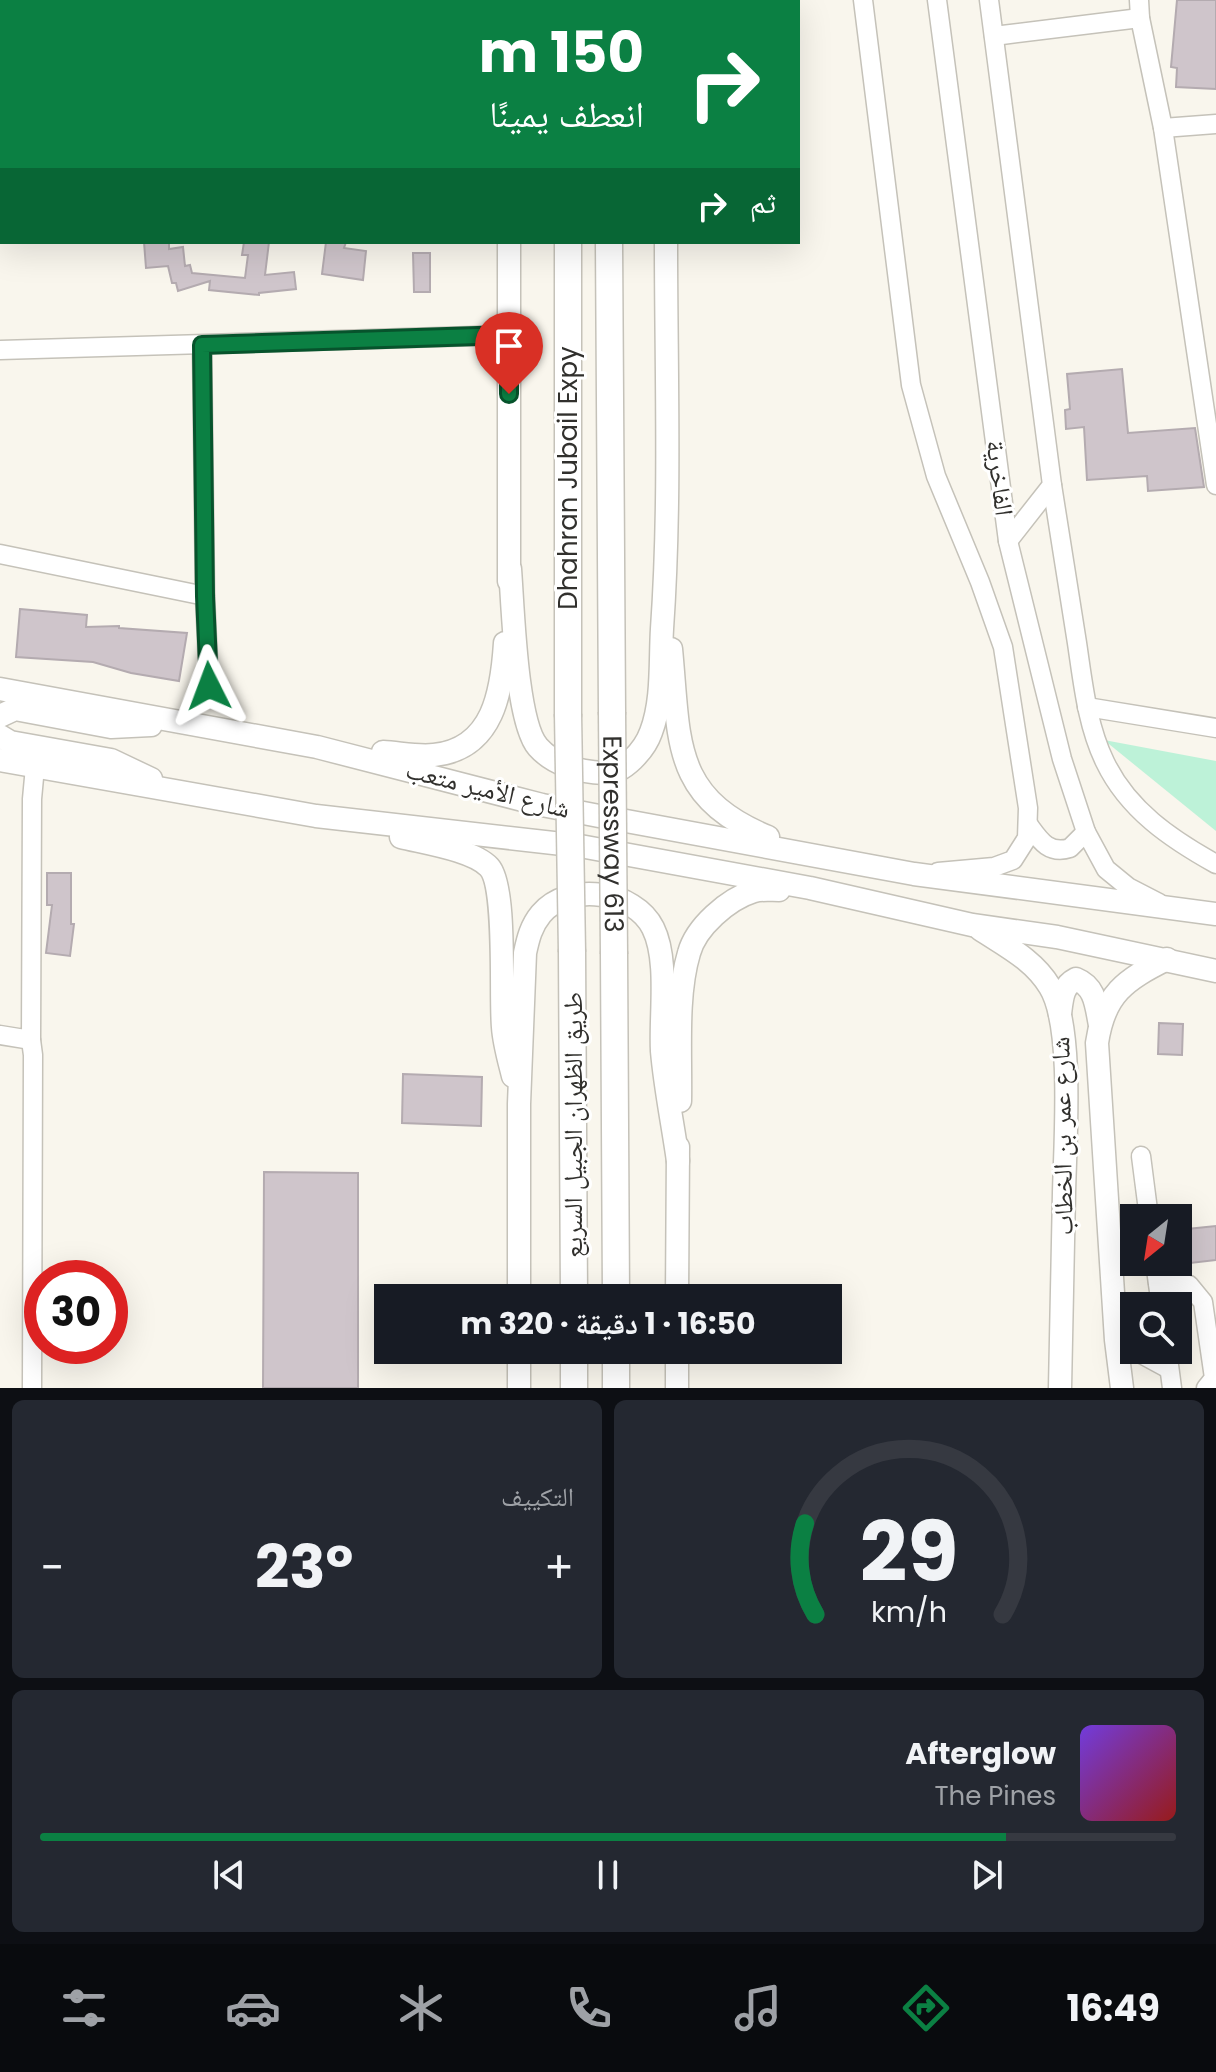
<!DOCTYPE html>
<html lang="ar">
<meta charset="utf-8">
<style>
:root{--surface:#171b24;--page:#242831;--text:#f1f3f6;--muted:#9ea1a6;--line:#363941;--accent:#0b8043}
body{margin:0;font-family:Poppins,"Noto Naskh Arabic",sans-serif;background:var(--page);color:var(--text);direction:rtl;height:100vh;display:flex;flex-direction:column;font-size:30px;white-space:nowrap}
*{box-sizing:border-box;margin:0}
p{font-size:26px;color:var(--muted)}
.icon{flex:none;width:44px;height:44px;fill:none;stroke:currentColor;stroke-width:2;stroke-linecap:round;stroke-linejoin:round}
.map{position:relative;height:1388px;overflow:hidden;direction:ltr}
.panel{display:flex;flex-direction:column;gap:12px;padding:12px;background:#0d0f14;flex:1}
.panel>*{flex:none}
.hud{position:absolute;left:0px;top:0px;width:800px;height:244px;box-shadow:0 8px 32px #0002;direction:rtl;background:#0b8043;color:#fff;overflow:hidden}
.needle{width:52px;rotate:210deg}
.buttons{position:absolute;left:1120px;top:1204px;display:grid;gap:16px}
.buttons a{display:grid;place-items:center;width:72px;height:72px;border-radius:0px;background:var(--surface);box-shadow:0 8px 32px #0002;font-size:40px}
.speed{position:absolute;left:24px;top:1260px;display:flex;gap:16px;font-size:40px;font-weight:700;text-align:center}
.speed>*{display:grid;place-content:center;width:104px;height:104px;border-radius:50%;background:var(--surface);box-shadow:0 8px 32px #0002;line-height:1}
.speed .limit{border:12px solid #d22;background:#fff;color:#111}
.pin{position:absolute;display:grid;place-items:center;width:68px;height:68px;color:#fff;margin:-82px -34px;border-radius:50% 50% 50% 0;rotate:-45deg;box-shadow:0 0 8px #0007}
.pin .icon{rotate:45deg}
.me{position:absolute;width:88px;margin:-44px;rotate:357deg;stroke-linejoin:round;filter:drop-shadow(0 0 6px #0008)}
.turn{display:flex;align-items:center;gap:28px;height:168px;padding:0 24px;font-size:36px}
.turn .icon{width:104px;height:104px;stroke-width:2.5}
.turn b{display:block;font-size:56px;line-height:68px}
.then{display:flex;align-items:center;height:76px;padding:0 24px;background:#0003;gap:16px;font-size:30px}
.big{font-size:60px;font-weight:700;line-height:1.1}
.panel .card{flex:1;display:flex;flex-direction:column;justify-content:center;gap:12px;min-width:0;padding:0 28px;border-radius:12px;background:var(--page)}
.panel .dial{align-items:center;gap:0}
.dial svg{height:208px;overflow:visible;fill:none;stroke:var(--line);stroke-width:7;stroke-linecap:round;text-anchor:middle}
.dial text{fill:var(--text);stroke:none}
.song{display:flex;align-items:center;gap:24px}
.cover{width:96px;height:96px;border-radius:12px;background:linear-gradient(135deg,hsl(260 70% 55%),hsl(0 70% 35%))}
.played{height:8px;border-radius:4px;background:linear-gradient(90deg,var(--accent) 85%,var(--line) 85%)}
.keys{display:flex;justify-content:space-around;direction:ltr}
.heat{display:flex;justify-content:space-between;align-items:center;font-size:44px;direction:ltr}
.panel .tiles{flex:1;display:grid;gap:12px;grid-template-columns:1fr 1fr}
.card:last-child{grid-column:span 2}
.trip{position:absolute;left:374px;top:1284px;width:468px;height:80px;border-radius:0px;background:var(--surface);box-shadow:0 8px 32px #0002;font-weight:700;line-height:80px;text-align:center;direction:rtl}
.tab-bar{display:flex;height:128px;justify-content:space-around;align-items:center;background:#090b0e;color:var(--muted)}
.tab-bar .icon{width:56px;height:56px}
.tab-bar .selected{color:var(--accent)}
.tab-bar b{font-size:36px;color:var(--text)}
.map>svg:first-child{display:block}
.green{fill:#bdf2d8}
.building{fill:#cfc5cb;stroke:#b4abb0;stroke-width:2}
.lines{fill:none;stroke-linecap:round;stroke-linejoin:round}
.minor-casing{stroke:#c5c2b9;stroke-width:21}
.major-casing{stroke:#c5c2b9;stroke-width:25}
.highway-casing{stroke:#c5c2b9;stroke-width:29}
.minor{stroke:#fff;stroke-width:18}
.major{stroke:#fff;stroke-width:22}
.highway{stroke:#fff;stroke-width:26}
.highway-bridge-casing{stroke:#c5c2b9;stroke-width:29;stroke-linecap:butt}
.highway-bridge{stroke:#fff;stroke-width:26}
.route-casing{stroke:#07532c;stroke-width:20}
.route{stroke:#0b8043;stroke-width:14}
.labels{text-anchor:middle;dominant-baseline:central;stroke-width:6;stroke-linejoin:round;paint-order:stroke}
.street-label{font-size:26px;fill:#31302d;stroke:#fff}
</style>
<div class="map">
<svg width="1216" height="1388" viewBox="0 0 1216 1388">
<rect width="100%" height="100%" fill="#f9f6ed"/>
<!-- green -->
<polygon class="green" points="1104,740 1216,761 1216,831"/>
<!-- building -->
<g class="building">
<polygon points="1177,0 1216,0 1216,89 1176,87 1177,68 1171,67"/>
<polygon points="144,242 169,242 169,249 183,247 185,266 190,265 192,273 245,278 248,255 242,255 244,242 269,242 265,275 294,272 296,289 259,293 259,295 209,290 210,281 178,291 176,283 172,283 168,266 146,268"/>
<polygon points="326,242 346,242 344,248 366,251 363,280 322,274"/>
<polygon points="413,253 430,253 430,292 414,292"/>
<polygon points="1122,369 1128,433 1195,428 1204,487 1148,491 1147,476 1087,480 1084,427 1066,429 1065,410 1070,409 1067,374"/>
<polygon points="20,609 87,615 86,627 119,626 119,628 187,633 179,681 131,673 93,662 16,657"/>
<polygon points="47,873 71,873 71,924 74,924 70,956 46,953 52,905 47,905"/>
<polygon points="1159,1023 1183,1024 1182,1055 1158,1054"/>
<polygon points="403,1074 482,1077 481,1126 402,1123"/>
<polygon points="264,1172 358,1173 358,1388 263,1388"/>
<polygon points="1216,1226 1216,1260 1182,1264 1178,1230"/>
</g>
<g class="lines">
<!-- minor casing -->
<g class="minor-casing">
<g id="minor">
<polyline points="863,0 911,385 936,476 980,582 1003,647 1028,808 1027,838 1013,860 994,867 938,872"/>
<polyline points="937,0 1008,541 1062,759 1086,832 1106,869 1128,887 1159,903"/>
<polyline points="989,0 1052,485 1008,541"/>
<polyline points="1139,0 1140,18 1163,128 1216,485"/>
<polyline points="994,36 1140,18"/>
<polyline points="1163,128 1216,124"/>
<polyline points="202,345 205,596 209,686"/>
<polyline points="0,350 509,335"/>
<path d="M1052,485C1060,538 1069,590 1077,643C1083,683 1087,725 1105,762C1128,810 1171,839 1216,864"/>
<polyline points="0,554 205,596"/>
<polyline points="1087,707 1216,728"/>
<path d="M1028,824C1039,839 1048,855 1070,848L1086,832"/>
<polyline points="0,1035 31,1040 32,799 35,767"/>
<polyline points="31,1040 33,1055 32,1388"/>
<polyline points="1141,1156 1149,1218"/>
<polyline points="1155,1262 1161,1306"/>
<polyline points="1158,1283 1189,1285 1203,1302 1214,1378 1206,1388"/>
<polyline points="1134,1350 1169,1369"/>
<polyline points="1167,1350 1172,1388"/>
</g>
</g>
<!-- major casing -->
<g class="major-casing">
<g id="major">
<polyline points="509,0 509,2"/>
<polyline points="664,0 664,2"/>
<path d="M510,569C513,607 516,722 538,747C554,765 580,772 604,773C624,774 645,749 651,732C663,701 660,662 662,629C671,501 666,371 666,242"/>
<polyline points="509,581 509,242"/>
<path d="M671,649C680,741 671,797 768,837"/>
<polyline points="0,689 317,747 542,805 599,816 914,874 1216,914"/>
<polyline points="0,716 15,709 111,727 151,725"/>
<polyline points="0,736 10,742 111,760 151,779"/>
<path d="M383,752C400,753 418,757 434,755C494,749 502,690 505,643"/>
<polyline points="0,760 316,816 580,846 810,888 972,925 1057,937 1216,971"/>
<path d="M401,837C425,843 473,850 489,867C507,886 500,996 503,1027C504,1043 509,1060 513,1076"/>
<path d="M980,929C1006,946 1034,960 1050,987C1074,1026 1065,1144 1064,1193C1063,1258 1061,1323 1060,1388"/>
<path d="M1060,1014C1062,999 1062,986 1076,979C1096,987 1096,1006 1100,1025"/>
<path d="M680,1101C681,1055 676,996 689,953C696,927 728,899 754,891C762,889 771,890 779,890"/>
<path d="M519,1298V1104L525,953C528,939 531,926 541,914C569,881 635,891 653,928C669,960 660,1015 662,1051C665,1087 673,1125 678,1161"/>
<polyline points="677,1298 678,1147"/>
<polyline points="519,1350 519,1388"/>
<polyline points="677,1388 677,1350"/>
<path d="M1122,1388L1116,1340L1097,1043C1104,994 1125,980 1167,959"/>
</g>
</g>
<!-- highway casing -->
<g class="highway-casing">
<g id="highway">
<polyline points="566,0 566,2"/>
<polyline points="608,0 608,2"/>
<polyline points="568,242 568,714"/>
<polyline points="609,242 612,712"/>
<polyline points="572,952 574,1298"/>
<polyline points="614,954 616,1298"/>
<polyline points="574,1350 574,1388"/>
<polyline points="616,1350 616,1388"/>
</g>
</g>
<!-- minor -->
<use href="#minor" class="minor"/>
<!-- major -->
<use href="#major" class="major"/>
<!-- highway -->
<use href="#highway" class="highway"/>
<!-- highway-bridge casing -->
<g class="highway-bridge-casing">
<g id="highway-bridge">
<path id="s1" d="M612,712L614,954"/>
<polyline points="568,714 572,952"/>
</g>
</g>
<!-- highway-bridge -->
<use href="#highway-bridge" class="highway-bridge"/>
</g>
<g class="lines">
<!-- route casing -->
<g class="route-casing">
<polyline id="route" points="209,686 205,596 202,345 509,335 509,394"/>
</g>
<!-- route -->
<use href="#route" class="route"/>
</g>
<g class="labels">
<!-- street labels -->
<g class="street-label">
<text transform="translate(568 478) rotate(-90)">Dhahran Jubail Expy</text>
<text transform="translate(1000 478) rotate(83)">الفاخرية</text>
<text transform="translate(488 789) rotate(14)">شارع الأمير متعب</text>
<text stroke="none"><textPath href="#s1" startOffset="122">Expressway 613</textPath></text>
<text transform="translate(573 1125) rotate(-90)">طريق الظهران الجبيل السريع</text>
<text transform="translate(1062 1136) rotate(-91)">شارع عمر بن الخطاب</text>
</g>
</g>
</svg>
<div class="buttons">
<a><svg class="needle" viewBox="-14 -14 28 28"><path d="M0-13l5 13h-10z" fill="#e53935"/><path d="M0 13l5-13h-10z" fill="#9ea1a6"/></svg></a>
<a><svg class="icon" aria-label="search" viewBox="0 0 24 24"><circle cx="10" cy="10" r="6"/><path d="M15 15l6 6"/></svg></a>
</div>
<div class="speed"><div class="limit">30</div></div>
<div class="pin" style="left:509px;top:394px;background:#d93025"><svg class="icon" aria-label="arrive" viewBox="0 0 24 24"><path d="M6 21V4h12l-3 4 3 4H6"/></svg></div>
<svg class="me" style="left:209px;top:686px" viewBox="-20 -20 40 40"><path d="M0-17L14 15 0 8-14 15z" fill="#0b8043" stroke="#fff" stroke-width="4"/></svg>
<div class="trip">16:50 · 1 دقيقة · 320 m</div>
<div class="hud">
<div class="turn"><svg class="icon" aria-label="right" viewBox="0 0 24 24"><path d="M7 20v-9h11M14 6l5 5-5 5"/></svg><div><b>150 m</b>انعطف يمينًا</div></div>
<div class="then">ثم<svg class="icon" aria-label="right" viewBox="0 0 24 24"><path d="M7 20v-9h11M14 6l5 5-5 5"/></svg></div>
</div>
</div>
<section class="panel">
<div class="tiles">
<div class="card dial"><svg viewBox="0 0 100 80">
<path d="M14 69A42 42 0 1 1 86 69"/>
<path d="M14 69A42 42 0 0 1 10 34" stroke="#0b8043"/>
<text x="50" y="56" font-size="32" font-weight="700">29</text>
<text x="50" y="72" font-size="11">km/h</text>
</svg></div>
<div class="card"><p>التكييف</p>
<div class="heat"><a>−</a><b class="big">23°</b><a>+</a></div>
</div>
<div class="card">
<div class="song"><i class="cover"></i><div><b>Afterglow</b><p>The Pines</p></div></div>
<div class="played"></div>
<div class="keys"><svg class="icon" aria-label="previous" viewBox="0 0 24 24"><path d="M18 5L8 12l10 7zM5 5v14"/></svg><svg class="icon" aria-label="pause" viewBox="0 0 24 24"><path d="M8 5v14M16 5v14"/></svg><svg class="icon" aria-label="next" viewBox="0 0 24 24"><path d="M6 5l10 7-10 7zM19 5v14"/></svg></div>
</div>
</div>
</section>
<nav class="tab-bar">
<b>16:49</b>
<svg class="icon selected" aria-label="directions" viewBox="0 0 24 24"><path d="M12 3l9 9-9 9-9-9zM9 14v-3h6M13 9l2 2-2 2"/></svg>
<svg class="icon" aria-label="music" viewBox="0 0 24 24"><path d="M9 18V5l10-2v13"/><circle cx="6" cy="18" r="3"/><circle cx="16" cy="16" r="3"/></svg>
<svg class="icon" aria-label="phone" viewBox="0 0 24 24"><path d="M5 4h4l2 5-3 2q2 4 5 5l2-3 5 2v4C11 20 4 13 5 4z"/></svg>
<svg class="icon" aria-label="climate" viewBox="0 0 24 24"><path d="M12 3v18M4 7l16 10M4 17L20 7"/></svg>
<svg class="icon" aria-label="car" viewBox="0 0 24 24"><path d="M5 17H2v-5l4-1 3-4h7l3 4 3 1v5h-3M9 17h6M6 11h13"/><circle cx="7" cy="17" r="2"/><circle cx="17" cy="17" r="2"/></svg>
<svg class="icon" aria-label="filters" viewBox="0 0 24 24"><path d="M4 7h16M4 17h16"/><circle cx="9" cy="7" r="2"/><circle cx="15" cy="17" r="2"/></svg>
</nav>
